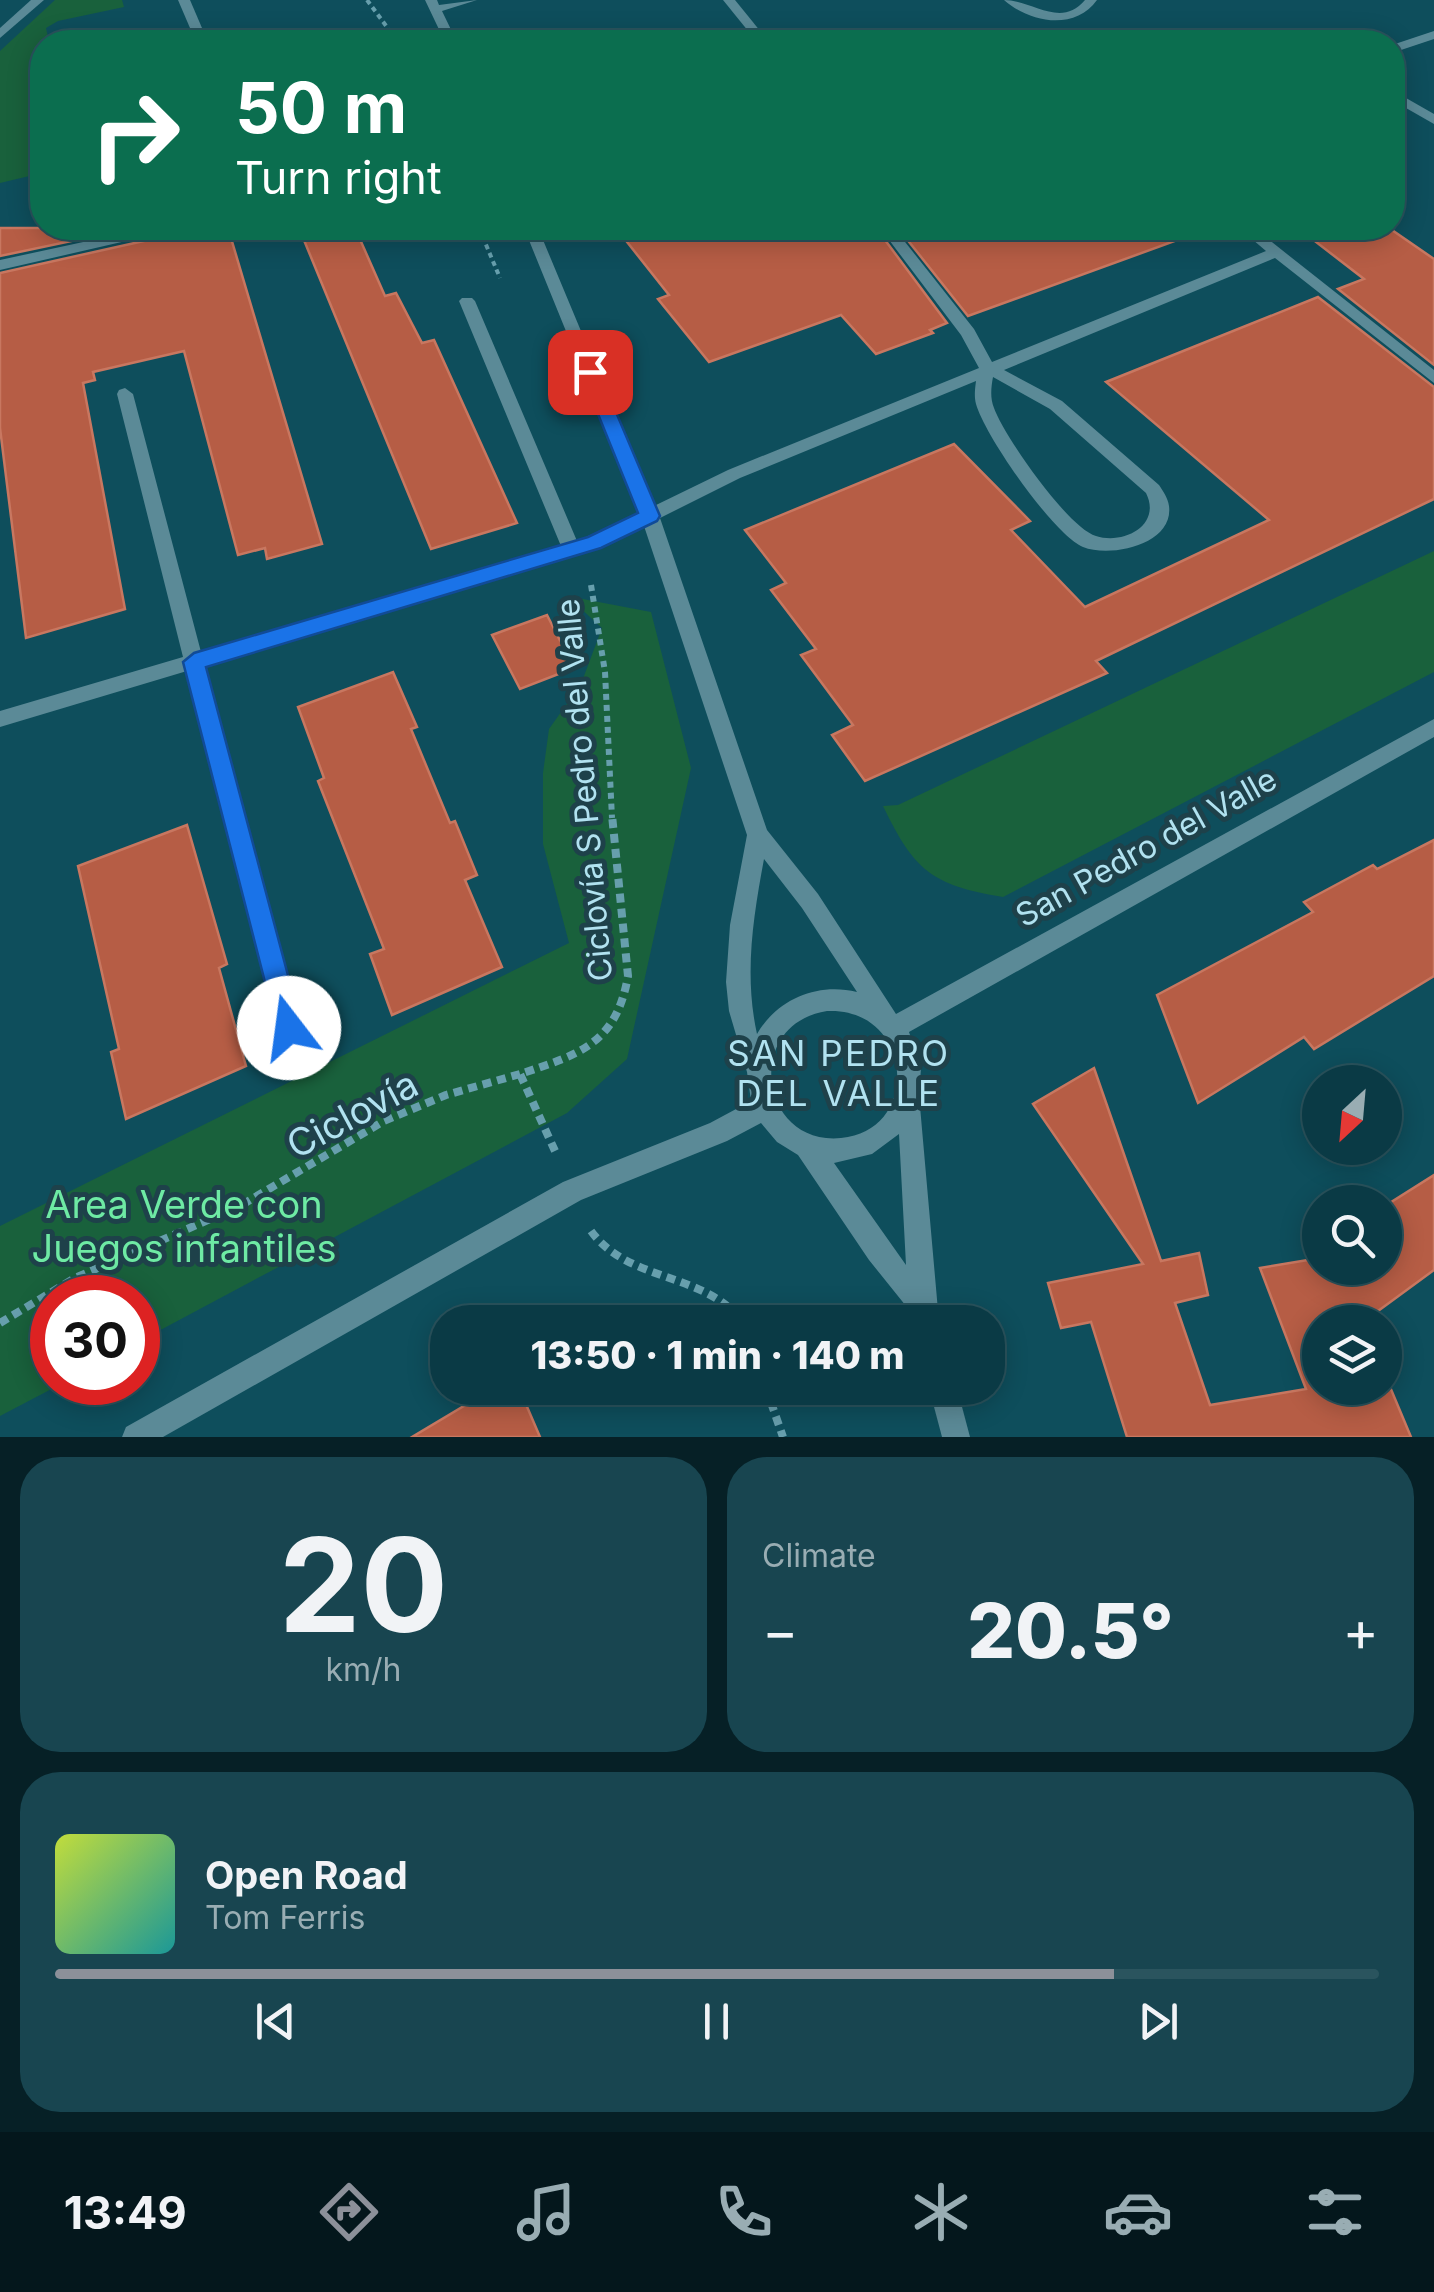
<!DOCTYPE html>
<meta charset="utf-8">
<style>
:root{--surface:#0a3a45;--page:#184550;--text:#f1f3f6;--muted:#99adb3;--line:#2a545e;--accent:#8c9099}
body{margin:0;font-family:Inter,sans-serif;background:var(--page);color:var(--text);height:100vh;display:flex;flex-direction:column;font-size:38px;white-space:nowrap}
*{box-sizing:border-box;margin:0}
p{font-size:32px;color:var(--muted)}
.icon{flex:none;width:55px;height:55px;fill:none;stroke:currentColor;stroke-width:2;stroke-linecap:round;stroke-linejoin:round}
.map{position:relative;height:1437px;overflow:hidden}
.details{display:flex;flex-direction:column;gap:20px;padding:20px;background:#062026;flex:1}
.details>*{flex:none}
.hud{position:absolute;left:30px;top:30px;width:1375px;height:210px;border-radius:40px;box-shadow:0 5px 25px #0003,0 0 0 2px var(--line);background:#0b6e4f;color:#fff;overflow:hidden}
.needle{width:65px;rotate:206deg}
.tools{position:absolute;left:1302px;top:1065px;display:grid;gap:20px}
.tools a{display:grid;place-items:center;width:100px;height:100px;border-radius:50%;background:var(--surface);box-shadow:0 5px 25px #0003,0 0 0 2px var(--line);font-size:50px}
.speed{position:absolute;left:30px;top:1275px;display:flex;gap:20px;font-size:50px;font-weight:700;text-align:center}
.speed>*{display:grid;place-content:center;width:130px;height:130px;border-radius:50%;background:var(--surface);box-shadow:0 5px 25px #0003,0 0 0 2px var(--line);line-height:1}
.speed .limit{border:15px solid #d22;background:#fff;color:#111}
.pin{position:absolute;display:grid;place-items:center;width:85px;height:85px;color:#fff;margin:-42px;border-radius:20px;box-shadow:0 5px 15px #0006}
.me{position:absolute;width:110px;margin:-55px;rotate:345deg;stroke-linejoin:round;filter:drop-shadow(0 0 8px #0008)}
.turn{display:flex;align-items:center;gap:35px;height:210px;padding:0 40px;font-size:45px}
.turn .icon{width:130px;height:130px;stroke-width:2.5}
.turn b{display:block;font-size:70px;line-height:85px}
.big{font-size:75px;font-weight:800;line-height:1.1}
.details .card{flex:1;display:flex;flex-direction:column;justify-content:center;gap:15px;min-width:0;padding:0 35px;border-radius:40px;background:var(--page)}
.details .dial{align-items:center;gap:0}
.dial b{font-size:130px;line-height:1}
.song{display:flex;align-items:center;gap:30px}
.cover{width:120px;height:120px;border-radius:15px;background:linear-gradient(135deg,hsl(70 70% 55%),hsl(180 70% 35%))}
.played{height:10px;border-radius:5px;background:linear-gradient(90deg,var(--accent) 80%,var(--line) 80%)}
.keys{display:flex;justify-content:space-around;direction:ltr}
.heat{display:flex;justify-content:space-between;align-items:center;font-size:55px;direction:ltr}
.details .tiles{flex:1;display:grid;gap:20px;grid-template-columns:1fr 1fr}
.card:last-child{grid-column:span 2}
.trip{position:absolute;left:430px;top:1305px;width:575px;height:100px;border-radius:40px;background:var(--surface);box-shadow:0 5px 25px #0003,0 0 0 2px var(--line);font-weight:800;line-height:100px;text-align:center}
.tabs{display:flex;height:160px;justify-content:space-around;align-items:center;background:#04171c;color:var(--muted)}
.tabs .icon{width:70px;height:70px}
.tabs .active{color:var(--accent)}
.tabs b{font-size:45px;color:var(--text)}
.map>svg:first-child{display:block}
.green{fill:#19613c}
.building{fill:#b65d45;stroke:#c87760;stroke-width:2.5}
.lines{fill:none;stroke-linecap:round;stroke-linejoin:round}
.path-far2{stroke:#679fad;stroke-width:4;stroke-dasharray:5 4;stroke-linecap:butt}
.path-far1{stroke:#679fad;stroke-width:6;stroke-dasharray:6 5;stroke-linecap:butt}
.path{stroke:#679fad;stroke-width:8;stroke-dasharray:9 6;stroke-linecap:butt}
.minor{fill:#5b8a97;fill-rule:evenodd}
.route{fill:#1a73e8;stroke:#114b97;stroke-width:2.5}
.labels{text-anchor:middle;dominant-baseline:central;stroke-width:10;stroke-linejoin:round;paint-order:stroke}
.street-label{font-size:32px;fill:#b1e2f0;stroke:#1e414a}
.neighbourhood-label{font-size:35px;letter-spacing:2.5px;fill:#b1e2f0;stroke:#1e414a}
.near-street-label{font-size:38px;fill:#b1e2f0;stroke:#1e414a}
.near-park-label{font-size:38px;fill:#6eeaa4;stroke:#1e414a}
</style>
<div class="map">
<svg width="1434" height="1437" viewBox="0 0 1434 1437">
<rect width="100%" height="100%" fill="#0e4e5c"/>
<!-- green -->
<g class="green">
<polygon points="55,0 122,0 124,7 58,21 46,28 49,42 42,42 42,173 0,183 0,51"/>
<path d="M1434,551V672L1003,897C931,885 914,870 883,806L898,805Z"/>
<polygon points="567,596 651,612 691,768 627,1059 567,1113 138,1342 138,1298 52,1298 52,1382 63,1383 0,1416 0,1226 569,943 543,844 543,773 549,729 581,684 602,628"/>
</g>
<!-- building -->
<g class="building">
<polygon points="0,228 133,228 0,256"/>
<polygon points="175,228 228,228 322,544 267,559 265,548 238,555 184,351 93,372 95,380 83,383 125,609 26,638 0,428 0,273 166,236"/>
<polygon points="299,228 355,228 385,296 396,293 422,343 434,340 517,523 431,549"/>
<polygon points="616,228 876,228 947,323 930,330 933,333 876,354 841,315 709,362 658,299 669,295"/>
<polygon points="898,228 1193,228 1194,234 968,316"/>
<polygon points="1298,228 1389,228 1434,259 1434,365 1338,289 1364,279"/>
<polygon points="1318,297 1434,387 1434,499 1096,661 1107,673 865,781 832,735 853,725 801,655 816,649 771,590 786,583 745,530 954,444 1030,521 1011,530 1085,607 1269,520 1106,382"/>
<polygon points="547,615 574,668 520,689 492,635"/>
<polygon points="393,672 417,727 411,729 450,823 455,821 477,875 465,880 502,967 392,1015 370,954 384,949 318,781 324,778 298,707"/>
<polygon points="187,825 227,964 219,968 246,1066 126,1119 111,1052 119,1049 78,866"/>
<polygon points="1434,840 1434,976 1314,1049 1304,1037 1198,1103 1157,995 1313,912 1304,902 1373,865 1377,869"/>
<polygon points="1094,1068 1161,1261 1199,1253 1208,1295 1175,1303 1210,1405 1306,1389 1260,1268 1320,1258 1320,1268 1385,1268 1385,1206 1434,1175 1434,1270 1363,1322 1320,1322 1320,1388 1385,1388 1385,1375 1411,1437 1127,1437 1091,1322 1061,1328 1048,1283 1143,1264 1033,1104"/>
<polygon points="494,1388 519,1388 540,1437 412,1437"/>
</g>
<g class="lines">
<!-- path-far2 -->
<g class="path-far2">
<polyline points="367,0 398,42"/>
<polyline points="479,228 500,278"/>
</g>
<!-- path-far1 -->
<polyline class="path-far1" points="591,585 605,672 612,818"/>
<!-- path -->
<g class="path">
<path d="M555,1151L520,1074C580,1054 616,1044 628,976L612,815"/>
<path d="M591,1231C629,1283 703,1271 743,1322"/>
<polyline points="0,1323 75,1278 240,1206 384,1121 446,1095 520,1074"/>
<polyline points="766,1388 783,1437"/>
</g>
<!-- minor -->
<g class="minor">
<polygon points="31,0 44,0 0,38 0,28"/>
<polygon points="178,0 190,0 208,42 196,42"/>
<polygon points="425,0 437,0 439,5 477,0 442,11 457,42 445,42"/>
<polygon points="723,0 735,0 769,42 757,42"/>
<path d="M1004,0C1032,0 1061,29 1085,0H1097C1075,31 1030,23 1004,0Z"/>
<polygon points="1434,31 1434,39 1392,53 1392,45"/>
<polygon points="1392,90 1434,114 1434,124 1392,100"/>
<polygon points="148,228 172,228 165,232 0,270 0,260"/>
<path d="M524,228H538L654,506L728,470L979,368L961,335L880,228H894L974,329L992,362L1266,251L1239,228H1254L1434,370V383L1275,258L1004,370L1062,401L1159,485C1163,491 1168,498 1169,506C1174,545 1110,558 1083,547C1053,534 985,436 976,404C974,396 975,389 976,381L740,478L660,518L767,830L818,894L896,1014L1434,719V737L909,1032L921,1068L919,1095L939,1322H913L910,1311L869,1260L798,1155L777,1142L761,1123L727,1141L581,1200L163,1437H122L126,1427L563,1182L710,1123L751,1101L747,1072L729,1011L726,982L730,925L747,835L644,526L578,555L205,666L301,1027L297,1035L289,1038L281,1035L277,1027L187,671L0,727V711L183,657L117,394L119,390L125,388L133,394L201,652L561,546L459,301L462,298H472L475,301L577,541L640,513ZM993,377L1050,409L1146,493C1162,525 1124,545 1096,536C1068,528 1004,436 994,408C990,398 991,388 993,377ZM764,859L802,908L857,992C818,982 777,999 757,1034C744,975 753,918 764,859ZM827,1011C913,1007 923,1130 841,1138C759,1146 743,1024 827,1011ZM899,1134L906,1265L834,1163L872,1154Z"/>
<polygon points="929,1388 957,1388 970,1437 942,1437"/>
</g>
</g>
<!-- route -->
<polygon class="route" points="590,366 599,372 660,516 657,521 601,548 206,667 302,1028 298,1037 289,1040 279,1037 183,662 194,653 588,537 638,513 581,372"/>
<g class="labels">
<!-- street labels -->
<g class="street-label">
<text transform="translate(584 790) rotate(-95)">Ciclovía S Pedro del Valle</text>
<text transform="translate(1146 847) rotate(-29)">San Pedro del Valle</text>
</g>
<!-- neighbourhood labels -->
<g class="neighbourhood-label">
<text x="839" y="1053">SAN PEDRO<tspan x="839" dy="40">DEL VALLE</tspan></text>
</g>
<!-- near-street labels -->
<g class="near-street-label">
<text transform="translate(352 1114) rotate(-28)">Ciclovía</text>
</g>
<!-- near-park labels -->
<g class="near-park-label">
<text x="184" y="1204">Area Verde con<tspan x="184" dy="44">Juegos infantiles</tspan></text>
</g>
</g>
</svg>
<div class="tools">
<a><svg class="needle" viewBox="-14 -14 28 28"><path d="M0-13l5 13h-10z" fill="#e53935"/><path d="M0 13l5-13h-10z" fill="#99adb3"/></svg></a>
<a><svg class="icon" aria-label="search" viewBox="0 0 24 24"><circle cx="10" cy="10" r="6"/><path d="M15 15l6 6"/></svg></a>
<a><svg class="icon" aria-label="layers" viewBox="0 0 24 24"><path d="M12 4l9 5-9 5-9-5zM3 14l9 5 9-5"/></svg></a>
</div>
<div class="speed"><div class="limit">30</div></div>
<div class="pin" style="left:590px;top:372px;background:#d93025"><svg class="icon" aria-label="arrive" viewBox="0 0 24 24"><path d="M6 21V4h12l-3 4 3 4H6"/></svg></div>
<svg class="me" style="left:289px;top:1028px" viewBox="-20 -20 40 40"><circle r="19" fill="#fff"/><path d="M0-13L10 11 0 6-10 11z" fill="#1a73e8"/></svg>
<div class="trip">13:50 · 1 min · 140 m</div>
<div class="hud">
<div class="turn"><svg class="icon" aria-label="right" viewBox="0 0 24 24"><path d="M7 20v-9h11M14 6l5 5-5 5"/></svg><div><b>50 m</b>Turn right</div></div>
</div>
</div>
<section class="details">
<div class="tiles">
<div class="card dial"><b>20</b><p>km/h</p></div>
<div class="card"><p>Climate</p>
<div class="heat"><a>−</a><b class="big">20.5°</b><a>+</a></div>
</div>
<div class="card">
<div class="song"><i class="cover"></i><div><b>Open Road</b><p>Tom Ferris</p></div></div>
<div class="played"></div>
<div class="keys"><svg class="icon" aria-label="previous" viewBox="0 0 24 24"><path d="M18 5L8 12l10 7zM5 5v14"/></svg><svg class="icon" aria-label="pause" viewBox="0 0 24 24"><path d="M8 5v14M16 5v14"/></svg><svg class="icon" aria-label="next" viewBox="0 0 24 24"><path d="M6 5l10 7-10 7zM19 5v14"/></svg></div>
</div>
</div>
</section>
<nav class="tabs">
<b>13:49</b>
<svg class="icon active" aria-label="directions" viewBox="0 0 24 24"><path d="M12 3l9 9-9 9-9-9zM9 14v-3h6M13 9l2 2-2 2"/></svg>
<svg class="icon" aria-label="music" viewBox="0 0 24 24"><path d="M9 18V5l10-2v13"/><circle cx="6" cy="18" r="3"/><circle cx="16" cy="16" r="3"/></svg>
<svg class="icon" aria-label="phone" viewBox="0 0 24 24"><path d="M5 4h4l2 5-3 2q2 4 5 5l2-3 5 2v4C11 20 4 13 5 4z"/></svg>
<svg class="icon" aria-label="climate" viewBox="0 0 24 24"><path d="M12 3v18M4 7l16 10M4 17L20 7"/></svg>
<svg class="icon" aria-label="car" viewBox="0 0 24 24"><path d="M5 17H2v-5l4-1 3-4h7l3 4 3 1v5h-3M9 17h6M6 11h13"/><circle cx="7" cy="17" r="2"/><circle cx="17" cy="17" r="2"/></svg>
<svg class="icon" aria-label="filters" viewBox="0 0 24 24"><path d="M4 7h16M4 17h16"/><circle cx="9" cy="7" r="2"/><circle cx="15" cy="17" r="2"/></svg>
</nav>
